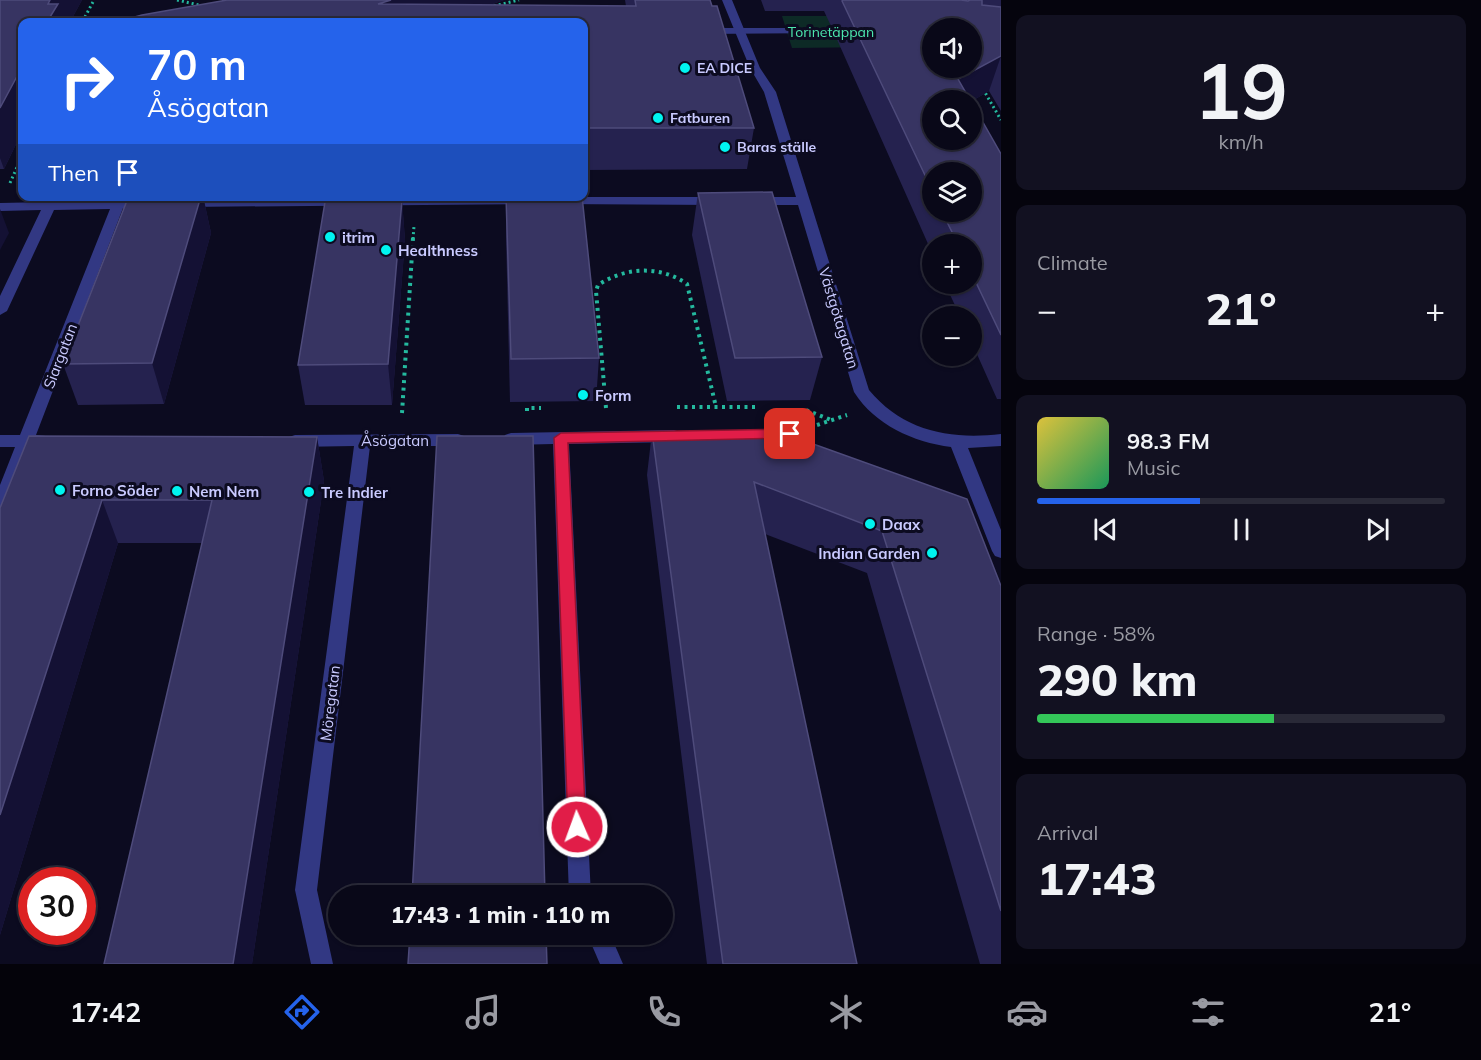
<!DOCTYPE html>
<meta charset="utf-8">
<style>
:root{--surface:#090818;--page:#121121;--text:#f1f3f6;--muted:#999aa2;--line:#292937;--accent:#2563eb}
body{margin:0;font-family:Mulish,sans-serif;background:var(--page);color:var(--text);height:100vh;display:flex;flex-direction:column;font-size:22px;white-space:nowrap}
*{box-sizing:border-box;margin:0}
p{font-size:20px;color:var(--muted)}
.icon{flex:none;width:33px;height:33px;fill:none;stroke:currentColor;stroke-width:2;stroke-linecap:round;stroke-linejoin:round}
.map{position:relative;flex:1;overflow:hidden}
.side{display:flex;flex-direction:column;gap:15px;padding:15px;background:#05040d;width:480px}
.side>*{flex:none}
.top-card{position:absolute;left:18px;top:18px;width:570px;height:183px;border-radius:12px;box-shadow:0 2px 4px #0004,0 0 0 2px var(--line);background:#2563eb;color:#fff;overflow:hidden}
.controls{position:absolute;left:922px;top:18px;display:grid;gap:12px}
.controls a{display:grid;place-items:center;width:60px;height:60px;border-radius:50%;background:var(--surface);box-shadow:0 2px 4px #0004,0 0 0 2px var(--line);font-size:30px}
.speed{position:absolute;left:18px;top:867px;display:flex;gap:12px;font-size:30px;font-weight:700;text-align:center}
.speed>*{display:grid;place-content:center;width:78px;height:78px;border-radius:50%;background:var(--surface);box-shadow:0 2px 4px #0004,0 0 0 2px var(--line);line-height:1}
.speed .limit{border:9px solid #d22;background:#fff;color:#111}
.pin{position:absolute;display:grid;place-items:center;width:51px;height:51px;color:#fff;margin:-26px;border-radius:12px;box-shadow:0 3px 9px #0006}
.me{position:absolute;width:66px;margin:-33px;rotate:358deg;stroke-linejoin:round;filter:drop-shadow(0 0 4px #0008)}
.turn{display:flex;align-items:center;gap:21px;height:126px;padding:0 30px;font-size:27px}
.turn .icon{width:78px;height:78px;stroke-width:2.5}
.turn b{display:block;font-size:42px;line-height:51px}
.then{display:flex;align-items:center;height:57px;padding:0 30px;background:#0003;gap:12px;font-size:22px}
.big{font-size:45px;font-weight:800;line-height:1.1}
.side .tile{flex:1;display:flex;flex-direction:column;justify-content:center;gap:9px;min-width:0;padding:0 21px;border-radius:12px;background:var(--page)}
.side .dial{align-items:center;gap:0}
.dial b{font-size:78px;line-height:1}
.song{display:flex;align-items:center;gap:18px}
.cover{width:72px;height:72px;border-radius:9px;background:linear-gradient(135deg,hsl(50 70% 55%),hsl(150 70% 35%))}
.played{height:6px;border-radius:3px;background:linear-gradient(90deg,var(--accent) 40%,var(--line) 40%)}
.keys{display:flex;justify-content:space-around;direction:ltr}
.heat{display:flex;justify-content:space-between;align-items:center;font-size:33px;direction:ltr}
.charge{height:9px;border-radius:4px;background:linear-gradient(90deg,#34c759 58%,var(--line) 0)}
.trip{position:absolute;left:328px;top:885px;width:345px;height:60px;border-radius:30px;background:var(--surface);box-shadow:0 2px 4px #0004,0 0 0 2px var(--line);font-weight:800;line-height:60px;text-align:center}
.tabs{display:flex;height:96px;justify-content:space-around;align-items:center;background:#04030a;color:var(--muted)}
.tabs .icon{width:42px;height:42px}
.tabs .current{color:var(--accent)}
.tabs b{font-size:27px;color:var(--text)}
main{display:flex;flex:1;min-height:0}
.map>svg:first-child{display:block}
.green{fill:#0d2a26}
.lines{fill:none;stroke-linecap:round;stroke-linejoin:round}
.path-far1{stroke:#24b99e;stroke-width:3;stroke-dasharray:2 3;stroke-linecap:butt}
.path{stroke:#24b99e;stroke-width:4;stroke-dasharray:3 4.5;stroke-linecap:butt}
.pedestrian{fill:#323883;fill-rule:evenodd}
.minor{fill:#323883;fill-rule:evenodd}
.wall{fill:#25224f;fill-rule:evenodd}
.shaded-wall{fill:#141134}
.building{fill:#373462;stroke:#4e4b7b;stroke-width:1.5;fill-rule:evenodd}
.route{fill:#e11d48;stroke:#92132f;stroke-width:1.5}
.poi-dot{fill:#00f4f0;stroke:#0c0b20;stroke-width:2}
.labels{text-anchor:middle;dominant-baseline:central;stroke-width:6;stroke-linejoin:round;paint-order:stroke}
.far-park-label{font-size:14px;fill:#4de8af;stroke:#0c0b20}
.far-poi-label{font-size:14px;font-weight:bold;fill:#c9caff;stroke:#0c0b20;text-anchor:start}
.poi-label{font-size:15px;font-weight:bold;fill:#c9caff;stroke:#0c0b20;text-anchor:start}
.street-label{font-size:15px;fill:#c9caff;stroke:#0c0b20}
</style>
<main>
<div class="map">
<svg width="1001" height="964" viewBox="0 0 1001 964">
<rect width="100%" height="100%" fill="#0c0b20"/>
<!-- green -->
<polygon class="green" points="782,16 865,16 880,47 792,48"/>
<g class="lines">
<!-- path-far1 -->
<g class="path-far1">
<polyline points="177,0 203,6"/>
<polyline points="494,6 519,0"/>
<polyline points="85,22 85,17 94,0"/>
<polyline points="983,89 1001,120"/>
<polyline points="10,183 22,156"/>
<polyline points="413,239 414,226"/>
</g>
<!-- path -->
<g class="path">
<polyline points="677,407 757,407"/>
<path d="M606,408L596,291L598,285C625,267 660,265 687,284L716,407"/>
<polyline points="806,410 831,420"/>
<polyline points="527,411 527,408 541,408"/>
<polyline points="402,413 413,238"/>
<polyline points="817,425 847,415"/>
</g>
<!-- pedestrian -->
<polygon class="pedestrian" points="832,28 837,31 836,33 704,34 699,31 704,28"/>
<!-- minor -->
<g class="minor">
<path d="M722,0H732L760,68L776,92L869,390C903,431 950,440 1001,434V446L968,448L1001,530V558L995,556L992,551L951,447C913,442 875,425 854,392L798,205H753L747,201L753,197H796L764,92L750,68Z"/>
<polygon points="526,197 531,198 532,201 531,204 183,207 177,203 183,199"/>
<polygon points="561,197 718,197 724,201 718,205 556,204 555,201 556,198"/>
<polygon points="145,200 150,201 151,204 150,207 123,208 36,435 56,437 58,441 56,445 31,447 8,506 6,510 0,512 0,485 15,447 0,447 0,435 20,435 110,209 54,210 7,311 0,315 0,296 41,210 0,211 0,203"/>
<polygon points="790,427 796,429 798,433 796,437 757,438 755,434 757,430"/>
<polygon points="674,430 680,432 682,436 680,440 674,442 569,444 591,896 569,896 553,444 511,445 505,443 503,439 505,435 511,433"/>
<polygon points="458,434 464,436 466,440 464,444 458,446 370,446 317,890 333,964 311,964 295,890 354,446 295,447 289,445 287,441 289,437 295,435"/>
<polygon points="587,934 610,934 623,964 600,964"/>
</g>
</g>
<!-- wall -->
<g class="wall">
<polygon points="0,0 82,0 70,22 22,22 22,132 4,169 0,169"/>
<polygon points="221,0 504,0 490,5 626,6 625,0 710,0 754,128 747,169 584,170 584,22"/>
<path d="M761,0H1001V111L989,91L972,101L933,100L1001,154V399H997L972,343V316H960L945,284H972V244H933V255L835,35L836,29L831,26L824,11H765ZM933,172L972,212H933Z"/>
<polygon points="698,193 822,357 810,400 727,401 692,235"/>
<polygon points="131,196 203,196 211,233 164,404 78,405 63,364"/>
<polygon points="506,196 599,358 596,401 510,402 506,236"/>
<polygon points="402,200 405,240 392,405 305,405 298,365 386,201"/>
<polygon points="777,431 1001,586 1001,964 980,964 867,573 765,534 857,964 707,964 647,475 652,432"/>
<polygon points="317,437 324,481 252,964 104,964 202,543 118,543 0,935 0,508"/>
</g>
<!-- shaded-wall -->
<g class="shaded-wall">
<polygon points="50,0 82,0 70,22 47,22 48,4"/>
<polygon points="391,0 504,0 440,22 378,4"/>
<polygon points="1001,56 989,91 972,101 952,100 958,79"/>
<polygon points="22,67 22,132 4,169 0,158 0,108"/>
<polygon points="201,196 203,196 211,233 164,404 152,363"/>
<polygon points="402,200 405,240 392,405 388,364"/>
<polygon points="0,209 9,233 0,250"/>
<polygon points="317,437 324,481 252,964 233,964"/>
<polygon points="102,500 118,543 0,935 0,815"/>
</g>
<!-- building -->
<g class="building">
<polygon points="0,0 50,0 48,4 58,4 47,22 22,22 22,67 0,108"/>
<polygon points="227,0 391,0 378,4 636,6 635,0 710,0 712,6 717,6 754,128 584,128 584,22 116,22 142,15"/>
<path d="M843,0H961L968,1L970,0H982V5L1001,7V56L958,79L970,100H933V140H972V103L1001,154V335L972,274V244H958L942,212H972V172H933V192L842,1ZM933,28H972V68H933Z"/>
<polygon points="772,192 822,357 735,358 698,193"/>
<polygon points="131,196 201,196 152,363 63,364 128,198"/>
<polygon points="326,196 385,196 384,201 402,200 388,364 298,365"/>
<polygon points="506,196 582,196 599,358 511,359"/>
<polygon points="777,431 967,499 1001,586 1001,911 882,531 754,482 857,964 723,964 652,432"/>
<polygon points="29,436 317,437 233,964 104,964 212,500 102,500 0,815 0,508"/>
<polygon points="437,436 533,436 545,896 412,896"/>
<polygon points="410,934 546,934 547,964 408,964"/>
</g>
<!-- route -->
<polygon class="route" points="790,429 797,434 790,438 568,443 586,827 583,833 577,835 571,833 568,827 554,438 561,433"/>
<!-- markers -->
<g class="poi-dot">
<circle cx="685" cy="68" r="6"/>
<circle cx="658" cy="118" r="6"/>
<circle cx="725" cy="147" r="6"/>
<circle cx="330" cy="237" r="6"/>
<circle cx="386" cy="250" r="6"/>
<circle cx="583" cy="395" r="6"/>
<circle cx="60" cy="490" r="6"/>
<circle cx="177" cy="491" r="6"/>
<circle cx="309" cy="492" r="6"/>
<circle cx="870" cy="524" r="6"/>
<circle cx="932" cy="553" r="6"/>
</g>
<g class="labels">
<!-- far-park labels -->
<g class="far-park-label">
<text x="831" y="32">Torinetäppan</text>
</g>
<!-- far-poi labels -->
<g class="far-poi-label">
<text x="697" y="68">EA DICE</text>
<text x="670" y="118">Fatburen</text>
<text x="737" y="147">Baras ställe</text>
</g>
<!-- poi labels -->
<g class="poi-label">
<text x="342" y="237">itrim</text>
<text x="398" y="250">Healthness</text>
<text x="595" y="395">Form</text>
<text x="72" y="490">Forno Söder</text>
<text x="189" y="491">Nem Nem</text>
<text x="321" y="492">Tre Indier</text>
<text x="882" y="524">Daax</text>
<text x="920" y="553" text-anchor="end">Indian Garden</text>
</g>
<!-- street labels -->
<g class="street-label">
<text transform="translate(839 318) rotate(73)">Västgötagatan</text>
<text transform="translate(60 356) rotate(-69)">Siargatan</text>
<text x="395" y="440">Åsögatan</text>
<text transform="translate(330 703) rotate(-83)">Möregatan</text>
</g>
</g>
</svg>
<div class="controls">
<a><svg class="icon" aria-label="sound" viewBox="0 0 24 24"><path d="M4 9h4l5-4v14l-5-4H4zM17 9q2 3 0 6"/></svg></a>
<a><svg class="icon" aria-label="search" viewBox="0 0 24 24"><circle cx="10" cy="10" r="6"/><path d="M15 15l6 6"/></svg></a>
<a><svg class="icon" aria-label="layers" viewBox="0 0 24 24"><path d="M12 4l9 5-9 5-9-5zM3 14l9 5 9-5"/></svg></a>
<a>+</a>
<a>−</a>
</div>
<div class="speed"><div class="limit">30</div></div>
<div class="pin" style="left:790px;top:434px;background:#d93025"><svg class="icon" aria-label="arrive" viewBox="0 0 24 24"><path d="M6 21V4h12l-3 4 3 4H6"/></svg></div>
<svg class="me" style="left:577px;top:827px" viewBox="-20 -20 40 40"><circle r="17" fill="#e11d48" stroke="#fff" stroke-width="3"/><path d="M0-11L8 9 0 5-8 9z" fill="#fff"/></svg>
<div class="trip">17:43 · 1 min · 110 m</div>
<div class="top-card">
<div class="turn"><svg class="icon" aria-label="right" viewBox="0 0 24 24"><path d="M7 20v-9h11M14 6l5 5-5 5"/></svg><div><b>70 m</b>Åsögatan</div></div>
<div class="then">Then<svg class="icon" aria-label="arrive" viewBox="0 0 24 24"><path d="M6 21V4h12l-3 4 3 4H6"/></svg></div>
</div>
</div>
<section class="side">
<div class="tile dial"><b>19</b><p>km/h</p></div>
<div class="tile"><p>Climate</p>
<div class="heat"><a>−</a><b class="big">21°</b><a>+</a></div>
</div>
<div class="tile">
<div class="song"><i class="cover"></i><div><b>98.3 FM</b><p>Music</p></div></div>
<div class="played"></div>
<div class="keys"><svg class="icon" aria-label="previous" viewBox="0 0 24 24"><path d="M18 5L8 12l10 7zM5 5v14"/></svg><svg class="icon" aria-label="pause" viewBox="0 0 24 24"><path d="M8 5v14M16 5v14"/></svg><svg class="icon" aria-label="next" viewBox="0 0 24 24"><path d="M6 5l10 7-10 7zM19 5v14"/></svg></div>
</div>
<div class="tile"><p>Range · 58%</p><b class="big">290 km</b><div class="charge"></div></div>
<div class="tile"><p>Arrival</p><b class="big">17:43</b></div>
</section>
</main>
<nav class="tabs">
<b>17:42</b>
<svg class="icon current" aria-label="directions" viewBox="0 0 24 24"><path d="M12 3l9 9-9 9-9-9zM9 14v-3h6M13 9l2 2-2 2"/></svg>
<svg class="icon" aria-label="music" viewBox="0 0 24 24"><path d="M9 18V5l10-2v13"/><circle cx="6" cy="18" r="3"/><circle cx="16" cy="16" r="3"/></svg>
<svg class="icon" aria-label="phone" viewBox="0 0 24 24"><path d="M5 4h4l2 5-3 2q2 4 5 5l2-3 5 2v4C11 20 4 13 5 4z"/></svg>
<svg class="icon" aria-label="climate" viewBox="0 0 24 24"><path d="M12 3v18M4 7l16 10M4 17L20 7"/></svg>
<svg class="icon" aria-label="car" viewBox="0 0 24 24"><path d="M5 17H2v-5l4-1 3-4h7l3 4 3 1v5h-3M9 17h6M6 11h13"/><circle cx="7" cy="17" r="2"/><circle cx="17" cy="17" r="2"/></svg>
<svg class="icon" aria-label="filters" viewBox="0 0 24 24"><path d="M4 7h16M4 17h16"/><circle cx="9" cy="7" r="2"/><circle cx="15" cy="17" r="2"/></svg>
<b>21°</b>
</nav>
